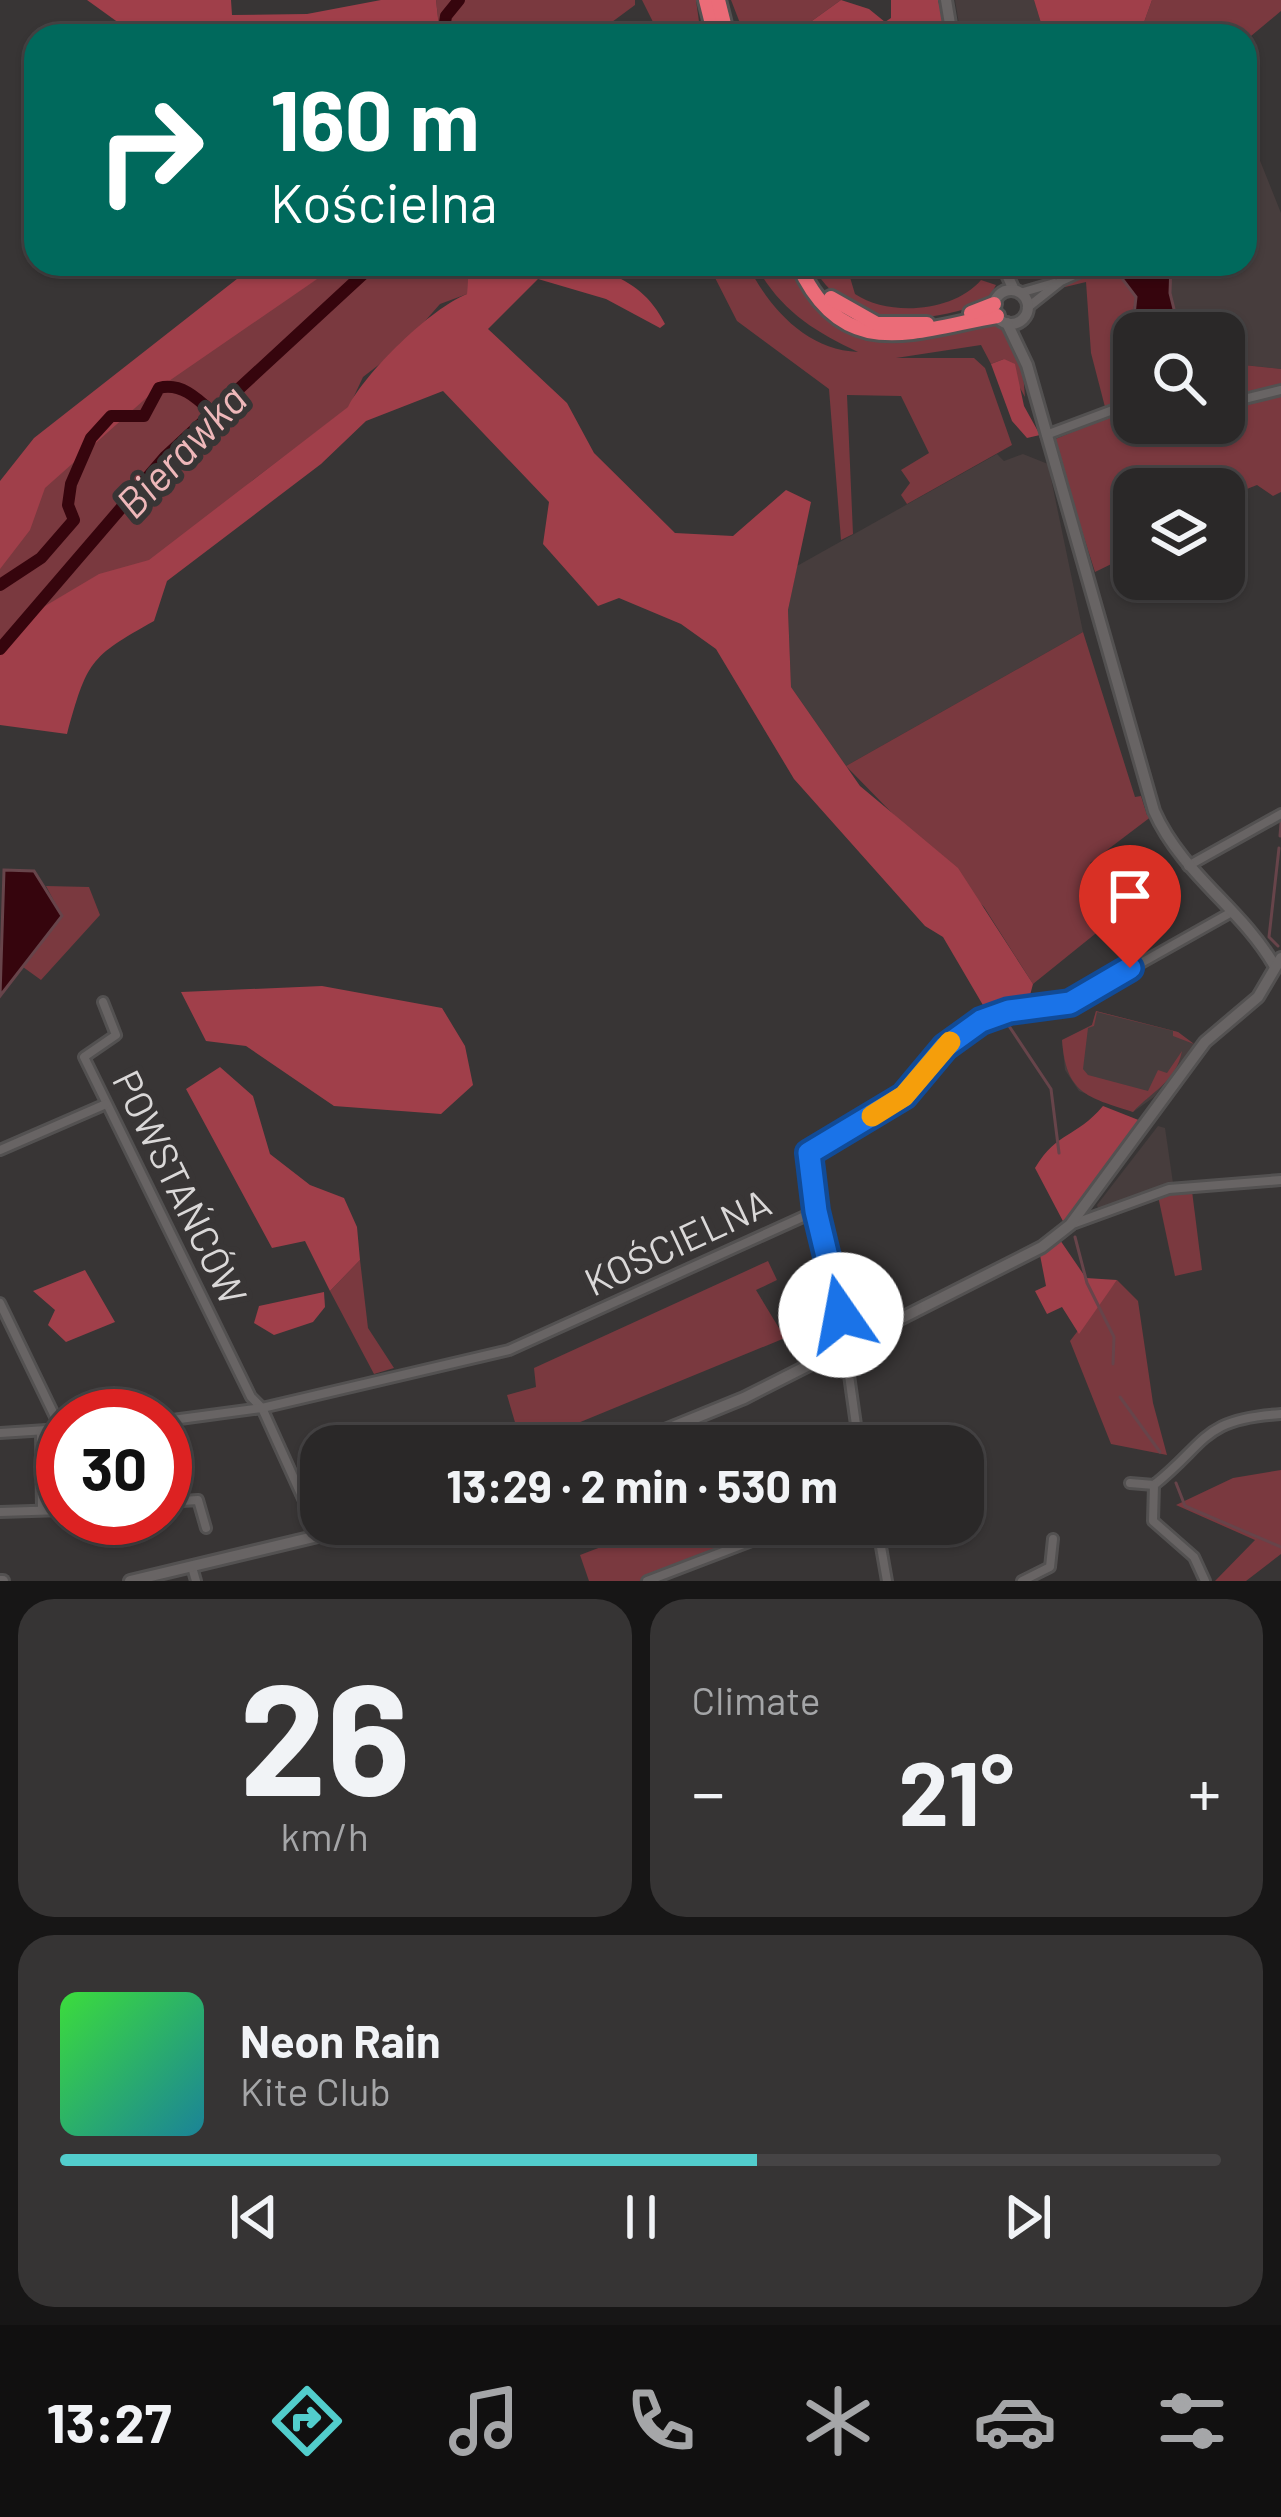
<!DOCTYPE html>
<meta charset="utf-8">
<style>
:root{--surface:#2a2828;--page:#363434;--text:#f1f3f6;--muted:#a5a6a8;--line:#464445;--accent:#52cdcc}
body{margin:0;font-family:Barlow,sans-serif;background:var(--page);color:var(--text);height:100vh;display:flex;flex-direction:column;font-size:45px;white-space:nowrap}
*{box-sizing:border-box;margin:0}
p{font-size:39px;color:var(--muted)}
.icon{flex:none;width:66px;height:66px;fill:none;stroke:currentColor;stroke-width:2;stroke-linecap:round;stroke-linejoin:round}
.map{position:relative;height:1581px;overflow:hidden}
.sheet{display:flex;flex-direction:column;gap:18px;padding:18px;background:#171616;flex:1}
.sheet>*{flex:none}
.guide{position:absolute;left:24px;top:24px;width:1233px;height:252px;border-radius:36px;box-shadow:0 3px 9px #0004,0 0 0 3px var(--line);background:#00695c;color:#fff;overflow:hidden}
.tools{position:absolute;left:1113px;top:312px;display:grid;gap:24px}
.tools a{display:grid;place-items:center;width:132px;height:132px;border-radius:24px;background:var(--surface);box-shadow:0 3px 9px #0004,0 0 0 3px var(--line);font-size:60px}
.speed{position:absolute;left:36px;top:1389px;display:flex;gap:24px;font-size:60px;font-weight:700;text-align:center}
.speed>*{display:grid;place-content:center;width:156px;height:156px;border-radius:50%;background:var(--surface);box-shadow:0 3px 9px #0004,0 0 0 3px var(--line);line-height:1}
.speed .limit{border:18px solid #d22;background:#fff;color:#111}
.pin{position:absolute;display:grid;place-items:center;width:102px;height:102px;color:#fff;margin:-123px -51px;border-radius:50% 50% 50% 0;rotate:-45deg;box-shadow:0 0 12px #0007}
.pin .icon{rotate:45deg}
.me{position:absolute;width:132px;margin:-66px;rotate:348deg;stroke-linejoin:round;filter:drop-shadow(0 0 9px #0008)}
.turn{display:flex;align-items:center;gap:42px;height:252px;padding:0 48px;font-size:54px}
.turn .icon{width:156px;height:156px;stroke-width:2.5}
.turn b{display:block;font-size:84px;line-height:102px}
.big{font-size:90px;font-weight:700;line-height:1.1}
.sheet .widget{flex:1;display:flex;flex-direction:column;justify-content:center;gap:18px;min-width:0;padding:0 42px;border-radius:36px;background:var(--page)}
.sheet .dial{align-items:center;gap:0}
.dial b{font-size:156px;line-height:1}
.song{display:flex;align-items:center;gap:36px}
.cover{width:144px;height:144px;border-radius:18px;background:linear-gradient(135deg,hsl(120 70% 55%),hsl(190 70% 35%))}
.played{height:12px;border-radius:6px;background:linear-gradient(90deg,var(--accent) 60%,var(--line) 60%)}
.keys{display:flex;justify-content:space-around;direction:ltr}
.heat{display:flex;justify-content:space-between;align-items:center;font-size:66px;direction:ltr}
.sheet .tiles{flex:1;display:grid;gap:18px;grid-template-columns:1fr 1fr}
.widget:last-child{grid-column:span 2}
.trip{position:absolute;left:300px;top:1425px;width:684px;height:120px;border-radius:36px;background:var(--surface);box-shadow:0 3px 9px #0004,0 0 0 3px var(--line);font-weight:700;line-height:120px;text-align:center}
.menu{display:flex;height:192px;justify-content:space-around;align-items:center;background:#111010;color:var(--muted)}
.menu .icon{width:84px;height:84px}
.menu .current{color:var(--accent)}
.menu b{font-size:54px;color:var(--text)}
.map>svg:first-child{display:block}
.built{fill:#473d3d}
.green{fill:#7a393f}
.forest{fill:#a03f4a}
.water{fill:#36050d;stroke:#67444a;stroke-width:3}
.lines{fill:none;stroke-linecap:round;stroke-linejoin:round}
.stream{stroke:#67444a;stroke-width:3}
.river{stroke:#36050d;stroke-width:12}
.minor-casing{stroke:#535151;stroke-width:14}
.secondary-casing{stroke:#535151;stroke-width:16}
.motorway-casing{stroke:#535151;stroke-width:20}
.minor{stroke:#686464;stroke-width:8}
.secondary{stroke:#686464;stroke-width:10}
.motorway{stroke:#eb6c78;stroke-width:14}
.route-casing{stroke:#114b97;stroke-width:30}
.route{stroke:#1a73e8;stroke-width:21}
.slow{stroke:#f59e0b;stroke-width:21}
.labels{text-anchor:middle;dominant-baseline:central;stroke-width:12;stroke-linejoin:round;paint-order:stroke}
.street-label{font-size:39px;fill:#dad8d8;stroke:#383535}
.water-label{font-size:42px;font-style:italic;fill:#eeb7b9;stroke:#383535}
</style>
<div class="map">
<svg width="1281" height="1581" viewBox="0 0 1281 1581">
<rect width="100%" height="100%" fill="#383535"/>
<!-- built -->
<g class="built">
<polygon points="955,0 1034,0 1045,36 961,36"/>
<polygon points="1245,123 1281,213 1281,369 1224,363 1224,333 1180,333 1170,293 1171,264 1245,264"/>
<polygon points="997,454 1004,461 1023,454 1048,464 1083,632 846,766 791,687 788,610 797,566"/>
<polygon points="1096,1011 1178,1032 1194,1044 1154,1097 1133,1112 1079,1091 1065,1070 1062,1040 1092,1025"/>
<polygon points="1158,1126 1165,1128 1173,1183 1099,1211 1097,1205"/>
</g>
<!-- green -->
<g class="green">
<polygon points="436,0 635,0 635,5 593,36 440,36"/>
<polygon points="642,0 696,0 701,36 660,36"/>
<polygon points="731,0 841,0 791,36 745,36"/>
<polygon points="1152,0 1281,0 1281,11 1245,41 1245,36 1139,36"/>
<path d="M339,264H475L468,270L467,294L440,304L403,346L363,377L349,407L253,480L164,560L35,612L0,654C0,622 0,583 0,552C19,462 260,318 339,264Z"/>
<path d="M708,264H747C769,308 806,350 858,352C813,331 779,309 755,264H793C805,288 816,296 839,311C908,355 917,341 992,321L1005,327L1023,372L1025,397L1004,359L991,364L981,345L896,358H974L985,368L1012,445L907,504L901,495L910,483L901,470L929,453L901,396L847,395L853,534L841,540L829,389L737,321Z"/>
<path d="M811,264H846L855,294C889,317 954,312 981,280L996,285L987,302L976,306C911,325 851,332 811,264Z"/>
<polygon points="1102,264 1119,264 1117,272 1136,296 1127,339 1134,342 1134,397 1105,407 1091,353 1086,282 1065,287 1066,281"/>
<polygon points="1224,363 1281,369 1281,385 1224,400"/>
<polygon points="1281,393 1281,492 1273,496 1257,485 1224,498 1224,489 1134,489 1134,553 1095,572 1053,440 1134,406 1134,423 1224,423 1224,408"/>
<polygon points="1083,632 1135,797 1141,796 1147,815 1152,816 1090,863 1126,909 1033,984 984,907 846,766"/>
<polygon points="46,886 89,887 100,915 41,980 23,967 62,916"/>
<path d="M1096,1011L1178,1032L1194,1044L1173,1036V1031L1097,1012L1094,1026L1088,1028L1083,1069L1088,1075L1148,1091L1158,1070L1167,1073L1182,1051C1176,1082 1151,1092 1133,1112C1086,1097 1066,1093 1062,1040L1092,1025Z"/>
<polygon points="1192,1191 1202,1270 1175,1276 1158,1196"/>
<polygon points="360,1260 368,1328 394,1368 374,1374 330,1291"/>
<polygon points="768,1261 777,1280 756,1290 785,1338 522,1446 507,1395 536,1387 534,1368"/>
<polygon points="1117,1280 1138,1301 1153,1403 1167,1455 1111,1444 1070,1341"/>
<polygon points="1281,1470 1281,1554 1246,1581 1215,1581 1255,1540 1176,1505 1233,1478"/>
<polygon points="661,1524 741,1524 747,1540 640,1581 589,1581 580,1555"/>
</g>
<!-- forest -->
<g class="forest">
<polygon points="87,0 231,0 232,15 307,14 381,0 436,0 440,36 137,36"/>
<polygon points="841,0 869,9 885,22 891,18 891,0 938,0 946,32 791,36"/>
<polygon points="1034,0 1152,0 1139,36 1045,36"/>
<polygon points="256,264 339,264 153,392 45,488 30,530 0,569 0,481 34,438"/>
<path d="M475,264C544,264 630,252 665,324L660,328L606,299L538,279L488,329L567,403L594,453L675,533L733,536L786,490L811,502L788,610L791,687L860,786L958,868L1033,984L1029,999L987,1012L943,937L925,926L794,779L716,649L681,624L619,598L598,606L543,544L549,502L443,391L366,421L321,464L167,581L154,621C89,657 87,662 67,734L0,725V654L35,612L99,574L149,560L348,407C366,372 431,308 467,294L468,270Z"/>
<polygon points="1004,359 1015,364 1024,406 1040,435 1027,438 1012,421 991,364"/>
<polygon points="322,986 442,1008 465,1046 473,1085 441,1114 334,1106 246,1046 206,1041 181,992"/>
<polygon points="220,1067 253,1096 270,1154 310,1185 344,1198 357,1227 360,1260 330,1291 305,1241 272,1248 186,1089"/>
<path d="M1103,1106L1141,1121L1065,1225L1035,1168C1058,1130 1075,1139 1103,1106Z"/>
<polygon points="1060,1240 1086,1278 1117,1280 1079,1334 1062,1307 1047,1314 1035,1291 1046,1286 1040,1255"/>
<polygon points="85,1270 115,1322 66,1342 48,1325 55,1310 33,1291"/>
<polygon points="324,1292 325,1307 313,1322 274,1335 254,1323 259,1306"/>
</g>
<!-- water -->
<g class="water">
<polygon points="1119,264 1171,264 1170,293 1180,333 1134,333 1134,342 1126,339 1126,320 1134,315 1136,297 1117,272"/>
<polygon points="4,870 34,871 62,916 0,996"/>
</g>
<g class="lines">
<!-- stream -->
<g class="stream">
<polyline points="1280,836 1281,823"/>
<polyline points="1278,946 1269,937 1279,848"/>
<polyline points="1005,1020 1051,1089 1059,1153"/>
<polyline points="1075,1237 1087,1283 1114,1337 1113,1364"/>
<polyline points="1120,1397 1160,1452"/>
<polyline points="1176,1483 1185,1506 1281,1547"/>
</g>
<!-- river -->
<g class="river">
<polyline points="443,36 446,16 459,0"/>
<path d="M0,585L41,558L74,520L68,505L71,484L91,438L111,416H144L159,388C181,382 198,399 213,413"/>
<polyline points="0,649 165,457 374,264"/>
</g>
<!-- minor casing -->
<g class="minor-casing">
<g id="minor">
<polyline points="1020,293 1054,283"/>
<polyline points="1027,308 1061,281 1098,264"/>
<polyline points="1224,404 1281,390"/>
<polyline points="1046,435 1134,402"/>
<polyline points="1188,866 1281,814"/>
<polyline points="103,1002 116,1035 84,1057 251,1397 262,1408 320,1536"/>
<polyline points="0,1150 106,1104"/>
<polyline points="1070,1225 1169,1189 1281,1180"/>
<polyline points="0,1303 61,1429"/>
<polyline points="165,1421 262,1408 509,1350 816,1211"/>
<polyline points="41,1431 42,1510"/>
<polyline points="0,1433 62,1429"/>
<polyline points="859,1446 836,1283 816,1211 809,1153 904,1096 945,1047 981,1021 1009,1011 1070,1003 1230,913"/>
<path d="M1130,1483L1154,1485C1208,1442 1201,1419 1281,1414"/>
<polyline points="1154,1485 1153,1521 1194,1557 1205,1581"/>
<polyline points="165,1502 198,1500 206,1528"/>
<polyline points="0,1512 63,1510"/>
<polyline points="877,1524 887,1581"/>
<polyline points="192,1567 196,1581"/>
<polyline points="647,1581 796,1524"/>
<polyline points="1022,1581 1050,1567 1053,1539"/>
</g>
</g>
<!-- secondary casing -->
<g class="secondary-casing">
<g id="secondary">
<polyline points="946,0 952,36"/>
<polyline points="1002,264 1014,290"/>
<circle cx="1011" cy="307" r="17"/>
<path d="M1007,323L1027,365L1154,811C1182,874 1241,908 1274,965"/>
<polyline points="626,1446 744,1398 1042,1247 1070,1225 1205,1042 1258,997 1281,958"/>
<polyline points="0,1581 3,1581"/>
<polyline points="130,1581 368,1524"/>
</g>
</g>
<!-- motorway casing -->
<g class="motorway-casing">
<g id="motorway">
<polyline points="706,0 715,36"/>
<polyline points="718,0 727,36"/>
<path d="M798,264C843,365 915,330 997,316"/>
<polyline points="831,298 877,324 927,324"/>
<polyline points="971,313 994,304"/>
</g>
</g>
<!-- minor -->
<use href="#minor" class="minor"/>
<!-- secondary -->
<use href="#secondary" class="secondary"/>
<!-- motorway -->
<use href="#motorway" class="motorway"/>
</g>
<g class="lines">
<!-- route casing -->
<g class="route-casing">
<polyline id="route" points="841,1315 816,1211 809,1153 904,1096 945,1047 981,1021 1009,1011 1070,1003 1130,968"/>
</g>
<!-- route -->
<use href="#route" class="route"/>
<!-- slow -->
<polyline class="slow" points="872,1116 904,1096 950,1042"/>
</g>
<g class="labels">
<!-- street labels -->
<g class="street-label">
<text transform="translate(181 1187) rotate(64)">POWSTAŃCÓW</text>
<text transform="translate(677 1241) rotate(-25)">KOŚCIELNA</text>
</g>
<!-- water labels -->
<g class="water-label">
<text transform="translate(180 450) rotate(-46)">Bierawka</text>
</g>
</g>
</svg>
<div class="tools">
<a><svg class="icon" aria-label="search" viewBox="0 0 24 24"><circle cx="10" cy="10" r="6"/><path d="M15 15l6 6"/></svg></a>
<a><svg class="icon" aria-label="layers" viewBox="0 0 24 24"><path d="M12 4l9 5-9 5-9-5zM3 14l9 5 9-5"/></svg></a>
</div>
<div class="speed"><div class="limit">30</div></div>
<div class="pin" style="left:1130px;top:968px;background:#d93025"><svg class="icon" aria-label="arrive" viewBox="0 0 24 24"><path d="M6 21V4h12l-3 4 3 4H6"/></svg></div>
<svg class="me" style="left:841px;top:1315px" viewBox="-20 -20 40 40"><circle r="19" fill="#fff"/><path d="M0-13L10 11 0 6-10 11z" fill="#1a73e8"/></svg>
<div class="trip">13:29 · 2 min · 530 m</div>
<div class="guide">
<div class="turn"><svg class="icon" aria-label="right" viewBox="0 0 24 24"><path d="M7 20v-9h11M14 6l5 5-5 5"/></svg><div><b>160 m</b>Kościelna</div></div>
</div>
</div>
<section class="sheet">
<div class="tiles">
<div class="widget dial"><b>26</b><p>km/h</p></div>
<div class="widget"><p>Climate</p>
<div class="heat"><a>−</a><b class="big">21°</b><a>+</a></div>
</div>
<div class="widget">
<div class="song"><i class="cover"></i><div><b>Neon Rain</b><p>Kite Club</p></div></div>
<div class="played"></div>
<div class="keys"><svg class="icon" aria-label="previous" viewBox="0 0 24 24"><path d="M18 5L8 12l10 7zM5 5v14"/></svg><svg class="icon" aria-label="pause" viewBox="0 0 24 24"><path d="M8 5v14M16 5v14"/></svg><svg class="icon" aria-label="next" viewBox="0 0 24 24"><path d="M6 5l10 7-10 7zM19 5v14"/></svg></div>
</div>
</div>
</section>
<nav class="menu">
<b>13:27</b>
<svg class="icon current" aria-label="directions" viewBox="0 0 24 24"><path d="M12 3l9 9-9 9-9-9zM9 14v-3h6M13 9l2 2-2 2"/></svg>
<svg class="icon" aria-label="music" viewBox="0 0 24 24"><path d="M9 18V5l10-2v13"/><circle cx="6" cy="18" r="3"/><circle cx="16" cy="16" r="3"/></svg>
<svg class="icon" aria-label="phone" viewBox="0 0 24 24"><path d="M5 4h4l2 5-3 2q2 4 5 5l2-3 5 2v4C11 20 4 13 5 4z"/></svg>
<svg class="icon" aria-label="climate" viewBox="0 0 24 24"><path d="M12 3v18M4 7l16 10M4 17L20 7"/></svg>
<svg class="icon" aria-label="car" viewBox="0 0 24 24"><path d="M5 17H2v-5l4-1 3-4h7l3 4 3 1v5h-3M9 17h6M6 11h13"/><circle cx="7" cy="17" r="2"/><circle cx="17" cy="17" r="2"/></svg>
<svg class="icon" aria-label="filters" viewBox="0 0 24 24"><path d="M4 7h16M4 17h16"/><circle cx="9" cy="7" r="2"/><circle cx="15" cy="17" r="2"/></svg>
</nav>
